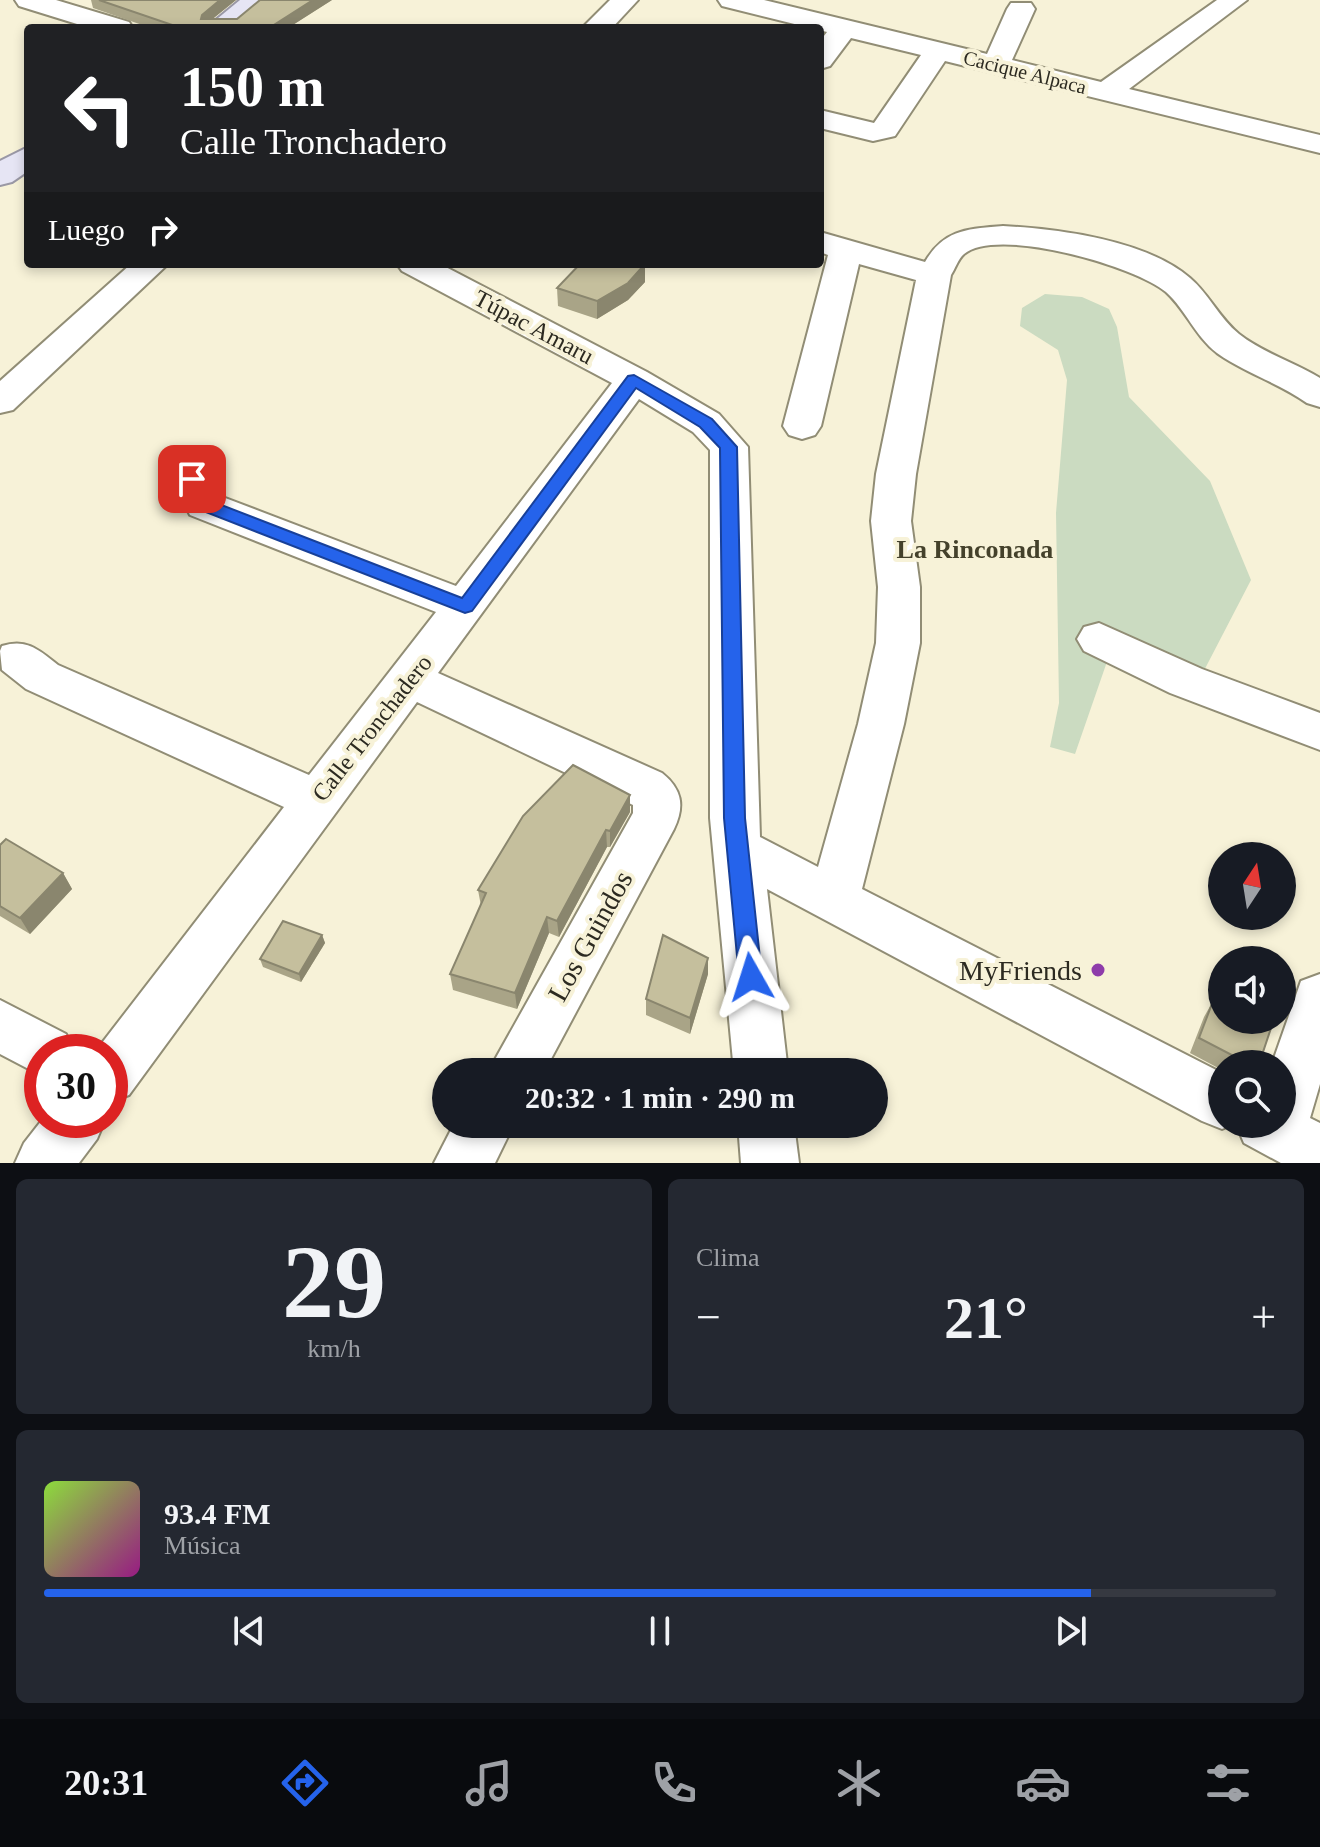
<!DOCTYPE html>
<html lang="es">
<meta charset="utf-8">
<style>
:root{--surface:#171b24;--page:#242831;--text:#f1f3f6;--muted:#9ea1a6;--line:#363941;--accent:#2563eb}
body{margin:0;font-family:"Times New Roman",serif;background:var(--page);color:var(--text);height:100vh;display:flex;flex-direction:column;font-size:30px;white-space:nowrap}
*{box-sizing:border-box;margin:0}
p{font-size:26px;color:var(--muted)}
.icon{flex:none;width:44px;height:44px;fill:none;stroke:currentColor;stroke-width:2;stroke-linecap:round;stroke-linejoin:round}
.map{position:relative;height:1163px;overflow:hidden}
.drawer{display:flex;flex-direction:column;gap:16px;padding:16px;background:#0d0f14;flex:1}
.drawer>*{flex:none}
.top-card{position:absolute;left:24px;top:24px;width:800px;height:244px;border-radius:8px;box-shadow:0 4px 12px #0003;background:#202124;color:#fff;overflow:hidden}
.needle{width:52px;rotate:12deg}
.controls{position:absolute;left:1208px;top:842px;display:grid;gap:16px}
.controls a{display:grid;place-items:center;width:88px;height:88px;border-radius:50%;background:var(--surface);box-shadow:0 4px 12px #0003;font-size:40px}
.speed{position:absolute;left:24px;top:1034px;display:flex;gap:16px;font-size:40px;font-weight:700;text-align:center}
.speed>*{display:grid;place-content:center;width:104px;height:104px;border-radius:50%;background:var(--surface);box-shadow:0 4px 12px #0003;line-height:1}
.speed .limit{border:12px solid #d22;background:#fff;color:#111}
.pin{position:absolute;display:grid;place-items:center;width:68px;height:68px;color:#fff;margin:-34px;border-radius:16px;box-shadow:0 4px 12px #0006}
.me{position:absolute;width:88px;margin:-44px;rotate:354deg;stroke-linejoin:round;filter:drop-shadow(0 0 6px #0008)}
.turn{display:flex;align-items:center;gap:28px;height:168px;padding:0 24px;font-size:36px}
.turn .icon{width:104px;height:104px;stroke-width:2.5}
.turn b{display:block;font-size:56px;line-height:68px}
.then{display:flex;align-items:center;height:76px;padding:0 24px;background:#0003;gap:16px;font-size:30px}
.big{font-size:60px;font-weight:700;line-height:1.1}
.drawer .tile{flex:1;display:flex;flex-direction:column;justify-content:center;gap:12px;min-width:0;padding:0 28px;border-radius:12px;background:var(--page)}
.drawer .dial{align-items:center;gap:0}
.dial b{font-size:104px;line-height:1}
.song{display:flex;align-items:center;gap:24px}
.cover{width:96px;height:96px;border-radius:12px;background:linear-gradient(135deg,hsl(90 70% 55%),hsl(310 70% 35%))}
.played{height:8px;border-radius:4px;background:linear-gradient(90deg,var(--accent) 85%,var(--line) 85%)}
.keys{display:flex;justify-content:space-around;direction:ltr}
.heat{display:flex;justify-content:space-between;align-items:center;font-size:44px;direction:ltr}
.drawer .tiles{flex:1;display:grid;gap:16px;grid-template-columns:1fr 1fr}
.tile:last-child{grid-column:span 2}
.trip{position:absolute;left:432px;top:1058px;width:456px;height:80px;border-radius:40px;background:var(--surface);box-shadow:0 4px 12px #0003;font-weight:700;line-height:80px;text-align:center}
.dock{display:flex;height:128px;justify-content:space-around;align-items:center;background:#090b0e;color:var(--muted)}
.dock .icon{width:56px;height:56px}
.dock .selected{color:var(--accent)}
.dock b{font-size:36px;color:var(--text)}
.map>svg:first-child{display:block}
.green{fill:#cbdbc1}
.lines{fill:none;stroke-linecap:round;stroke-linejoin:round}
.minor-casing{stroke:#918d75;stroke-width:4}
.major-casing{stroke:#9a98a5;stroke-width:4}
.minor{fill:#fff;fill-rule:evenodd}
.major{fill:#e6e5f4;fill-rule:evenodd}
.wall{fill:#a9a487}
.shaded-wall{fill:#8a866e}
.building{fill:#c5bf9d;stroke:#8a866e;stroke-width:2}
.route{fill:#2563eb;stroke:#184099;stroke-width:2}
.poi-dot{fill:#8e3caa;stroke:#f7f2d8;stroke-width:3}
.labels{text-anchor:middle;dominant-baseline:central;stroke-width:8;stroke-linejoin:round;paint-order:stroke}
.far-street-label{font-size:20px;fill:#2c2a21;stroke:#f7f2d8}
.street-label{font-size:24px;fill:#2c2a21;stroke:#f7f2d8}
.neighbourhood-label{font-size:26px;font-weight:bold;fill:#44412b;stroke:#f7f2d8}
.near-street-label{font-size:28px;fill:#2c2a21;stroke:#f7f2d8}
.near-poi-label{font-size:28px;fill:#2c2a21;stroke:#f7f2d8;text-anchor:end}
</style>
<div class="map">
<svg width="1320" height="1163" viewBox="0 0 1320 1163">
<rect width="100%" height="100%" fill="#f7f2d8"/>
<!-- green -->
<polygon class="green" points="1045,294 1082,297 1109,309 1117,327 1129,397 1210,481 1251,580 1196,686 1110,653 1075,754 1050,747 1059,703 1056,513 1067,380 1058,350 1020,326 1022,308"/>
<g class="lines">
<!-- minor casing -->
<g class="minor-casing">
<g id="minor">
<polygon points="15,0 56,0 129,22 133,28 90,28 19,6"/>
<polygon points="610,0 638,0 612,28 582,28"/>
<polygon points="718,0 764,0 987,54 1007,9 1011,3 1031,3 1035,9 1012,60 1101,82 1217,0 1247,0 1129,89 1320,135 1320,153 945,61 895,136 873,141 820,128 820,110 874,123 921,55 851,38 830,66 820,69 820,41 827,32 722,6"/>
<path d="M1003,226C1059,229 1146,240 1190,278C1209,294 1219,318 1239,334C1263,353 1294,362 1320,378V407L1307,403C1279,383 1245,373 1217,353C1195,336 1186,310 1166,292C1135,266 997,226 964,254C958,259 955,269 951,275L916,474L911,521L920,587V643L904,724L862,889L1222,1073V1124H1234L1222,1129L1202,1121L767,889L788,1072H734L710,818V450L693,432L639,399L438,673L662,773C682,789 685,806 674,829L544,1072H488L633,813V805L417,702L129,1095L110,1102V1052H95L284,807L26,689L2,670L0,651L2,646C27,638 39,650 58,665L309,775L436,612L190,515L172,479L178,469L192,466L206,469L220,496L456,586L612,383L402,271L397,264H440L647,372L719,414L748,447L760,837L818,867L858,724L876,643L878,587L871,521L876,474L916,280L859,264L821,426L815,435L802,439L789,435L783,426L828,255L820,252V232L925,262C944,229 968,229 1003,226Z"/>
<polygon points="131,264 167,265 13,410 0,413 0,381"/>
<polygon points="1099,623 1202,669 1320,713 1320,750 1170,693 1084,651 1077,639 1084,627"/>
<polygon points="1320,974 1320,1084 1310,1118 1320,1123 1320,1163 1281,1163 1244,1143 1236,1124 1282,1124 1282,1064 1272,1064 1301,981"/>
<polygon points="0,1000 66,1034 74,1052 42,1052 42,1076 0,1054"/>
<polygon points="42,1120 105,1120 97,1139 79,1163 15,1163 24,1143"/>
<polygon points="454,1124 514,1124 495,1163 434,1163"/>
<polygon points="738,1124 794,1124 799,1163 741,1163"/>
</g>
</g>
<!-- major casing -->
<g class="major-casing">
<g id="major">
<polygon points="240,0 272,0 238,28 206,28"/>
<polygon points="28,147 28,171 12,182 0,185 0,161"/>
</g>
</g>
<!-- minor -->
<use href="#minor" class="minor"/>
<!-- major -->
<use href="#major" class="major"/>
</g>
<!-- wall -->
<g class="wall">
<polygon points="91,0 236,0 212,19 237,19 332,0 288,28 151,28 93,8"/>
<polygon points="645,282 628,300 597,319 558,306 557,288"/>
<polygon points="630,812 610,847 607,847 559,937 549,933 517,1009 453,990 450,974 481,906 478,890"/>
<polygon points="0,845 63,873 72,889 30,934 0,916"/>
<polygon points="322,935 325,943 301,982 263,967 260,959"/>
<polygon points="708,958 708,974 690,1034 646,1015 646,999"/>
<polygon points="1213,1001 1259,1064 1222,1064 1222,1070 1190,1053 1204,1017"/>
</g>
<!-- shaded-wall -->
<g class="shaded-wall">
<polygon points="220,0 236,0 204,26 201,19 202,15"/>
<polygon points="313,0 332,0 288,28 269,28"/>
<polygon points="645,264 645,282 628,300 597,319 597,301"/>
<polygon points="630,795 630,812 610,847 610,831"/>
<polygon points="606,830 607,847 559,937 557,921"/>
<polygon points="63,873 72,889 30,934 20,918"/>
<polygon points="547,917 549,933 517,1009 515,993"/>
<polygon points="322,935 325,943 301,982 299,974"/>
<polygon points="708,958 708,974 690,1034 690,1018"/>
</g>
<!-- building -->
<g class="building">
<polygon points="99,0 220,0 202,15 201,19 237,19 260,0 313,0 269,28 181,28"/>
<polygon points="580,264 645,264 628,283 597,301 557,288"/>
<polygon points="573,765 630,795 610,831 606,830 557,921 547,917 515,993 450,974 486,893 478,890 523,816"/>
<polygon points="6,839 63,873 20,918 0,906 0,845"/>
<polygon points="283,921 322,935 299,974 260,959"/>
<polygon points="663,935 708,958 690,1018 646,999"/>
<polygon points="1213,1001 1222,1005 1222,1020 1253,1020 1271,1028 1259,1064 1249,1064 1199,1038"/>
</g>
<!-- route -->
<polygon class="route" points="634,375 712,419 737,447 745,818 762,977 759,984 751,987 743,984 739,977 724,818 720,448 700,427 636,388 472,611 465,613 198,509 183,479 186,475 198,475 211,501 462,598 628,376"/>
<!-- markers -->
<circle class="poi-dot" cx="1098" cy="970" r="8"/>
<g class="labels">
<!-- far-street labels -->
<g class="far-street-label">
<text transform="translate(1025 72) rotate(14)">Cacique Alpaca</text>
</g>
<!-- street labels -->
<g class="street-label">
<text transform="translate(534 327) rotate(28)">Túpac Amaru</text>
<text transform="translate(372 728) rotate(-52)">Calle Tronchadero</text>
</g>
<!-- neighbourhood labels -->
<g class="neighbourhood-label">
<text x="975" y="549">La Rinconada</text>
</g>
<!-- near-street labels -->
<g class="near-street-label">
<text transform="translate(590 936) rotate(-61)">Los Guindos</text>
</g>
<!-- near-poi labels -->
<g class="near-poi-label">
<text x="1082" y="970">MyFriends</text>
</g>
</g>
</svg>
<div class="controls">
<a><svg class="needle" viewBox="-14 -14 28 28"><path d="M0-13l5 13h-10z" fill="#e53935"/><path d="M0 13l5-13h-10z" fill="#9ea1a6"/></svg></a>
<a><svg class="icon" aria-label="sound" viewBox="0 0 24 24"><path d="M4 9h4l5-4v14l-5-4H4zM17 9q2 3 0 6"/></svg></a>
<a><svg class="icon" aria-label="search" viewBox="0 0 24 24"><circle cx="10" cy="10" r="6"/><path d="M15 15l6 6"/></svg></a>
</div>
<div class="speed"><div class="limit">30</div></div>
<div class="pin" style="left:192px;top:479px;background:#d93025"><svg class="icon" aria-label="arrive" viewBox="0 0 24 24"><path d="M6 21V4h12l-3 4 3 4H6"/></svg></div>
<svg class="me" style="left:751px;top:977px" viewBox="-20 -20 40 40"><path d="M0-17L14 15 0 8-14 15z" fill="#2563eb" stroke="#fff" stroke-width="4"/></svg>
<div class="trip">20:32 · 1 min · 290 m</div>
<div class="top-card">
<div class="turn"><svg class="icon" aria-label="left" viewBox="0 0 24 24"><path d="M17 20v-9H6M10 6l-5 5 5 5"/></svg><div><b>150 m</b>Calle Tronchadero</div></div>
<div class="then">Luego<svg class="icon" aria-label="right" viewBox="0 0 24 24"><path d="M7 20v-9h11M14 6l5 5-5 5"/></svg></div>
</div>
</div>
<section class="drawer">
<div class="tiles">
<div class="tile dial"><b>29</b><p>km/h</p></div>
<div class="tile"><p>Clima</p>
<div class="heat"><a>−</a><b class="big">21°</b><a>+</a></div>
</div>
<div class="tile">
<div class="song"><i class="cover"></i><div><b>93.4 FM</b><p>Música</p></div></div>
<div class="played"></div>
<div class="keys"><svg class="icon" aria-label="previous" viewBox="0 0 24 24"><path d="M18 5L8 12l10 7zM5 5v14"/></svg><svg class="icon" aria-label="pause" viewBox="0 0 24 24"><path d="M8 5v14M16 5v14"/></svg><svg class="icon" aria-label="next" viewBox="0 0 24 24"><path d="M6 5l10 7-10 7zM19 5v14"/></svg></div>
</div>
</div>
</section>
<nav class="dock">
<b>20:31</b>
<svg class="icon selected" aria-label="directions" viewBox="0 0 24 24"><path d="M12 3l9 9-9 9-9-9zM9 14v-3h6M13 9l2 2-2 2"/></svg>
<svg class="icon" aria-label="music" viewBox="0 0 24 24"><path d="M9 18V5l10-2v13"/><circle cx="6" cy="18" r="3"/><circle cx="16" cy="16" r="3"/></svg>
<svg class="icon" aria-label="phone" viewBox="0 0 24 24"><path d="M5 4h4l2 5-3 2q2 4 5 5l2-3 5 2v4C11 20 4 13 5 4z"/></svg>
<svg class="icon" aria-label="climate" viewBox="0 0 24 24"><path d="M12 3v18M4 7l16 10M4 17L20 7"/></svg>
<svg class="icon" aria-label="car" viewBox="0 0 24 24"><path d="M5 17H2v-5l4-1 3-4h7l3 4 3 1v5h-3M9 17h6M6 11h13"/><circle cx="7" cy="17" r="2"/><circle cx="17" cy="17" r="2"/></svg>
<svg class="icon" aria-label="filters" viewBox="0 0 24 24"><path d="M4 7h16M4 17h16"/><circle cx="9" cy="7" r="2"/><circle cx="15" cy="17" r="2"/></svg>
</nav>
